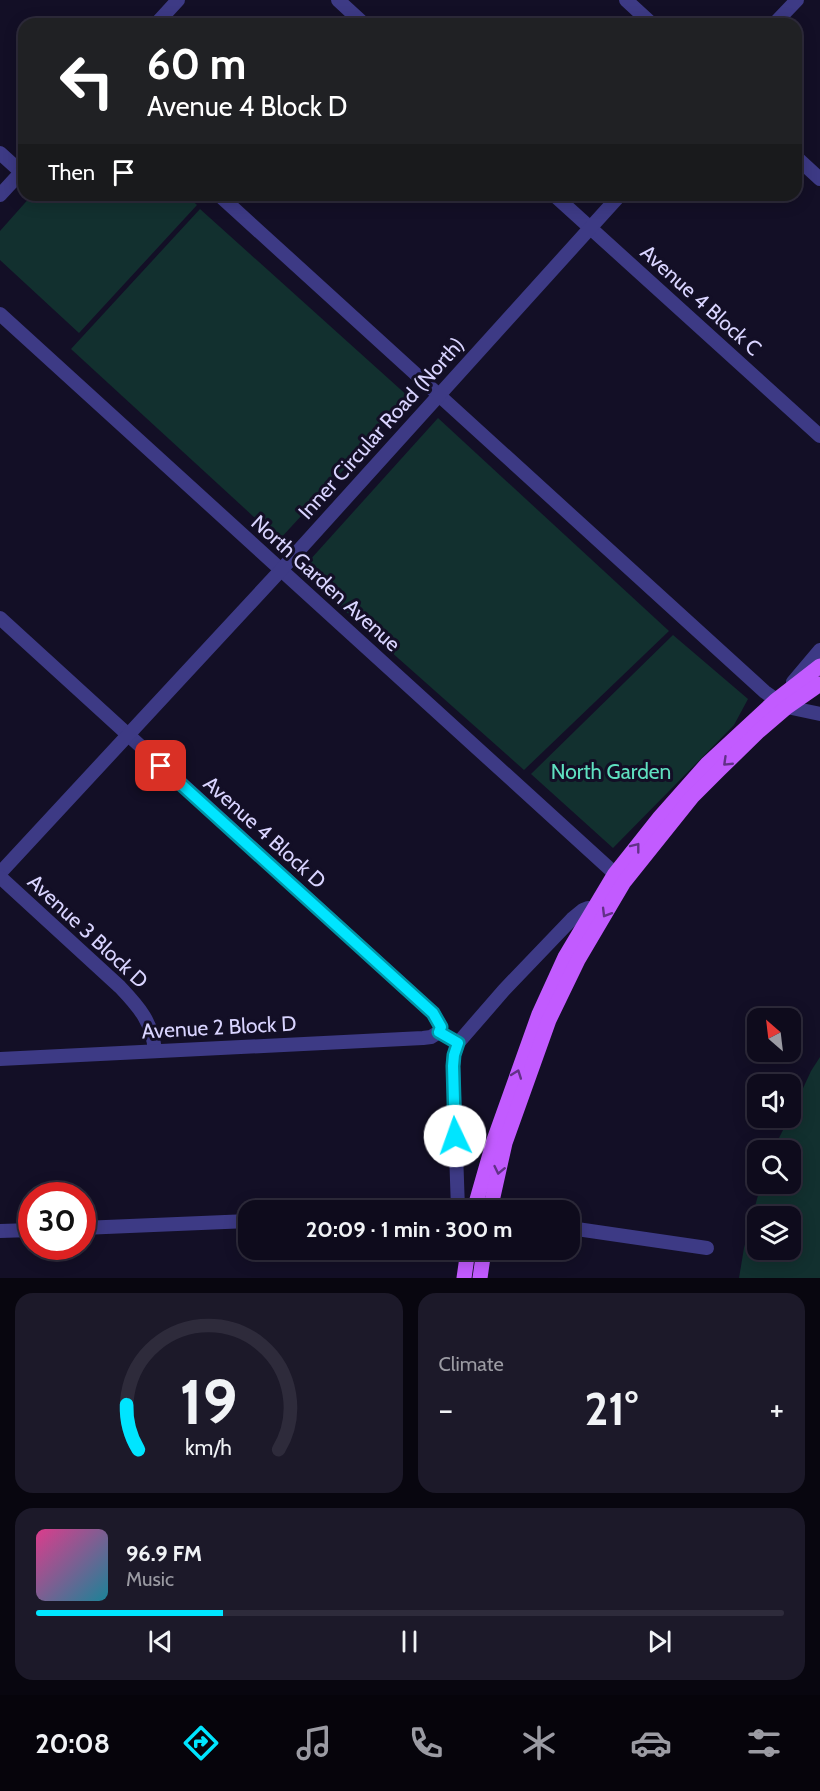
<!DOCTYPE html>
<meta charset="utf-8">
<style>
:root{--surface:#0e0b1c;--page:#1c1929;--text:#f1f3f6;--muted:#9b9ba3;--line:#2e2b3b;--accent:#00e5ff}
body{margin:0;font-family:Cabin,sans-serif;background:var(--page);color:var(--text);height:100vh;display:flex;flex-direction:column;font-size:22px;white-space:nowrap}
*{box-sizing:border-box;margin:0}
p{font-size:20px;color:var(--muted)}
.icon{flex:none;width:33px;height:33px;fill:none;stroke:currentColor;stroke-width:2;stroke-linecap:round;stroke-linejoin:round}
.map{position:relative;height:1278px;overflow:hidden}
.panel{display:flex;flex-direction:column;gap:15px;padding:15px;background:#08060f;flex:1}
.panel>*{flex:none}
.top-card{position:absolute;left:18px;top:18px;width:784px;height:183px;border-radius:18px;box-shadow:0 3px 15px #0003,0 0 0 2px var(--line);background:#202124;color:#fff;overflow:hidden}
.needle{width:39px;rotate:332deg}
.controls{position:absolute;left:747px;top:1008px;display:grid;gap:12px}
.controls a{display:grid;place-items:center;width:54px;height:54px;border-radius:12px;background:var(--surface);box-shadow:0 3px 15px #0003,0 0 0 2px var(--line);font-size:30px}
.speed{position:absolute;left:18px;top:1182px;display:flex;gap:12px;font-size:30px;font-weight:700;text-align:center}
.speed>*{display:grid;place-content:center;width:78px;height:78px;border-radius:50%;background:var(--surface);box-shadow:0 3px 15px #0003,0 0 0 2px var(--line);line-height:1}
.speed .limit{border:9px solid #d22;background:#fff;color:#111}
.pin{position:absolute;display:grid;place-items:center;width:51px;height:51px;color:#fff;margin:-26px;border-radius:12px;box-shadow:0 3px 9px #0006}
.me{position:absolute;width:66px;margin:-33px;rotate:357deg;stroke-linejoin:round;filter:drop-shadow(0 0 4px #0008)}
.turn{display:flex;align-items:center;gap:21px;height:126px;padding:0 30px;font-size:27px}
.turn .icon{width:78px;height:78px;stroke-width:2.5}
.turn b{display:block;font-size:42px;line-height:51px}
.then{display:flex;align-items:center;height:57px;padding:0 30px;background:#0003;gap:12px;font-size:22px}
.big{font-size:45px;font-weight:700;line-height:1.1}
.panel .tile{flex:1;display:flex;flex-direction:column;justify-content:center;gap:9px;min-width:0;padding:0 21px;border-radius:18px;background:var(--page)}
.panel .dial{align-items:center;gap:0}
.dial svg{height:156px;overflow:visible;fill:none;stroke:var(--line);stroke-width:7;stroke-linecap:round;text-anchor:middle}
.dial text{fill:var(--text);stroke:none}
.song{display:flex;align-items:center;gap:18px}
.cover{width:72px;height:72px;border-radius:9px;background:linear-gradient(135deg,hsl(330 70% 55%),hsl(190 70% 35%))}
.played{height:6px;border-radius:3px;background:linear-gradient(90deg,var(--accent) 25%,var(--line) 25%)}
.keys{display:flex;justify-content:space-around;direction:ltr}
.heat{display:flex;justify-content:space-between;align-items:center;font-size:33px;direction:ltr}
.panel .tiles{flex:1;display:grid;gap:15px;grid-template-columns:1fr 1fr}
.tile:last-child{grid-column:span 2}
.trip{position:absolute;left:238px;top:1200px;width:342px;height:60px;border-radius:18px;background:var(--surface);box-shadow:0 3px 15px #0003,0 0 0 2px var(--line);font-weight:700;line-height:60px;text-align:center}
.tab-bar{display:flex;height:96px;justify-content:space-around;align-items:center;background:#06040b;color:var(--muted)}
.tab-bar .icon{width:42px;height:42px}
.tab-bar .selected{color:var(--accent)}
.tab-bar b{font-size:27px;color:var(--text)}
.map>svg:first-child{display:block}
.green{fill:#12302f;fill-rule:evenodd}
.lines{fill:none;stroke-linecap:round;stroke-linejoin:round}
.minor{stroke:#3d3a85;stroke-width:14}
.major{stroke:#c25bff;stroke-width:15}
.oneway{stroke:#623188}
.route-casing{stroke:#0095a6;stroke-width:15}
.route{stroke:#00e5ff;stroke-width:10}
.labels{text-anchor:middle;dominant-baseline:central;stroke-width:6;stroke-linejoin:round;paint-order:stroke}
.street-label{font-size:21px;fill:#d9d4ff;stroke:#130f26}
.park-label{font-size:21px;fill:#5fe0c0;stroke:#130f26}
</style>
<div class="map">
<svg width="820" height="1278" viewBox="0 0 820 1278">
<rect width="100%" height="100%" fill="#130f26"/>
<!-- green -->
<g class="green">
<polygon points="32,195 186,195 197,205 79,333 0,260 0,231"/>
<polygon points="200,209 410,398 279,540 71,349"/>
<polygon points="438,418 669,631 524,770 300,571"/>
<polygon points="673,635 748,699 734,725 613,848 531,774"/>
<path d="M820,1057V1278H739L744,1248L761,1184H790V1150H773L789,1118H790L791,1114L811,1071ZM790,1216V1250H758V1216Z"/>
</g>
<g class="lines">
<!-- minor -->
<g class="minor">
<polyline points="338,0 364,24"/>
<polyline points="626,0 652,24"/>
<polyline points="156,24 178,0"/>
<polyline points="774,24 797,0"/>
<polyline points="0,153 21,172"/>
<polyline points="796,157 820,179"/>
<polyline points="0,195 24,169"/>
<polyline points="219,195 765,692 787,707 820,714"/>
<polyline points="554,195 820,436"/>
<polyline points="0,314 623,881"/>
<polyline points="0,618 433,1013 441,1027 439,1032"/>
<polyline points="793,682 820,650"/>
<polyline points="0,873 281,570 620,195"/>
<path d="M0,877L120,987C140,1008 152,1022 155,1051"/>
<polyline points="0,1059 423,1038 431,1037 439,1032"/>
<polyline points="458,1209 453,1066 454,1055 458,1043 504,990 572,919 583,910 588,908 592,910"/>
<polyline points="82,1228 249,1221"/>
<polyline points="570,1228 707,1248"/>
<polyline points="0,1231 32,1230"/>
</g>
<!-- major -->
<g class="major">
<polyline points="474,1210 494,1140 539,1014 565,957 614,875 660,817 707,764 775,701 820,666"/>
<polyline points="490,1210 505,1143 549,1020 578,960 624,882 692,797 719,770 759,731 787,707 820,684"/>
<polyline points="464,1278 468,1250"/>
<polyline points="480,1278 484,1250"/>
</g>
</g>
<!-- one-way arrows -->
<defs><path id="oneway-chevron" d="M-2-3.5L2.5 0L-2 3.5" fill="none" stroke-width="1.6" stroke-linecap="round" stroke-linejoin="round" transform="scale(1.5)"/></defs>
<g class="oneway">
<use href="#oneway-chevron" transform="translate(727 762) rotate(136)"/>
<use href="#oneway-chevron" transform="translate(636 847) rotate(-52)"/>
<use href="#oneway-chevron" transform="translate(606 913) rotate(121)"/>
<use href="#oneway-chevron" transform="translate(517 1074) rotate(-70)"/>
<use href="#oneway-chevron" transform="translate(499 1170) rotate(102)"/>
</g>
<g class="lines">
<!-- route casing -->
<g class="route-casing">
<polyline id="route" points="161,766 433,1013 441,1027 439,1032 458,1043 454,1055 453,1066 455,1136"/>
</g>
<!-- route -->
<use href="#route" class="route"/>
</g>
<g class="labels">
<!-- street labels -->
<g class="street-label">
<text transform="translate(701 300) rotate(42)">Avenue 4 Block C</text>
<text transform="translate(381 428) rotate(-48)">Inner Circular Road (North)</text>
<text transform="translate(326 583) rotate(42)">North Garden Avenue</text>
<text transform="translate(265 832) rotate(42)">Avenue 4 Block D</text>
<text transform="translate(88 931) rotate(43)">Avenue 3 Block D</text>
<text transform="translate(219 1027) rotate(-3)">Avenue 2 Block D</text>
</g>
<!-- park labels -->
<g class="park-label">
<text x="611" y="771">North Garden</text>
</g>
</g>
</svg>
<div class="controls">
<a><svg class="needle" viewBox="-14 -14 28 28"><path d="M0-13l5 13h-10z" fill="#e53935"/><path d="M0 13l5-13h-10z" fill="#9b9ba3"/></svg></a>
<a><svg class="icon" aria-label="sound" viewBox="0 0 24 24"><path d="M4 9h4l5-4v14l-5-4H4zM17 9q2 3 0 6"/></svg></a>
<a><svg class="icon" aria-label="search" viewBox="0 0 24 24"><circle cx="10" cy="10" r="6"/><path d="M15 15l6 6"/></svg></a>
<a><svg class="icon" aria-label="layers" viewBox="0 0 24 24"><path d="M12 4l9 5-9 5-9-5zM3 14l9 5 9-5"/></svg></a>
</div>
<div class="speed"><div class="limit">30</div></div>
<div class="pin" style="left:161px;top:766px;background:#d93025"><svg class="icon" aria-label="arrive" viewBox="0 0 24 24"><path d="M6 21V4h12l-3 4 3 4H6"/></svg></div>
<svg class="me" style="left:455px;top:1136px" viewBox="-20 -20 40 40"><circle r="19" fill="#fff"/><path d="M0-13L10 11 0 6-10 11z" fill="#00e5ff"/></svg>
<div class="trip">20:09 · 1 min · 300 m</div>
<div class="top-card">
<div class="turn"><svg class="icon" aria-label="left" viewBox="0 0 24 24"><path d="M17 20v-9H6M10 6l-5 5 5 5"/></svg><div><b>60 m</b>Avenue 4 Block D</div></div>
<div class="then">Then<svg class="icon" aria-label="arrive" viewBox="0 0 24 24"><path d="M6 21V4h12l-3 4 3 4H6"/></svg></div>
</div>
</div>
<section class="panel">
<div class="tiles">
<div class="tile dial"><svg viewBox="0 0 100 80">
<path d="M14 69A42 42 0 1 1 86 69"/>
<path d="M14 69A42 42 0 0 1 8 46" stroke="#00e5ff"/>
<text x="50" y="56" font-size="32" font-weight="700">19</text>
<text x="50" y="72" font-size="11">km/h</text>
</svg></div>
<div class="tile"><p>Climate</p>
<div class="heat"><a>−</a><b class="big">21°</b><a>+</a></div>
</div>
<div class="tile">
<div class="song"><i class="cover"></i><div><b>96.9 FM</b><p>Music</p></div></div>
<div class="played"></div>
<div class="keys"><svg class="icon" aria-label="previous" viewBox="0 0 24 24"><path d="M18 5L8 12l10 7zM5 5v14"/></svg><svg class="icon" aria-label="pause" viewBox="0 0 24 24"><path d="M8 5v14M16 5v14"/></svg><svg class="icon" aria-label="next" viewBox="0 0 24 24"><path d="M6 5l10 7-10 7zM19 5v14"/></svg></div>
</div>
</div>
</section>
<nav class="tab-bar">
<b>20:08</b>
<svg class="icon selected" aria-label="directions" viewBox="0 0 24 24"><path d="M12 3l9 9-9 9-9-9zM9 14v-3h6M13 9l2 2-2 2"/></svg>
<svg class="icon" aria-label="music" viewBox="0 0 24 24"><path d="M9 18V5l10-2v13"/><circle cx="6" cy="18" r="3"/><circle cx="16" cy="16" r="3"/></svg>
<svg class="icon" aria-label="phone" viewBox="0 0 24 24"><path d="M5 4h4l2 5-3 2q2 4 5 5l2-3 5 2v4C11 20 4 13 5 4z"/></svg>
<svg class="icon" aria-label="climate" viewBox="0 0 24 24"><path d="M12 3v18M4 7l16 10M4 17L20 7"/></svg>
<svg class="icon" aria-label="car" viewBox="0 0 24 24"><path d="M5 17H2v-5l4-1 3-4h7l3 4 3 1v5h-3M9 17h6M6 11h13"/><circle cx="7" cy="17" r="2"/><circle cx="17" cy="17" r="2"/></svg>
<svg class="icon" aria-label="filters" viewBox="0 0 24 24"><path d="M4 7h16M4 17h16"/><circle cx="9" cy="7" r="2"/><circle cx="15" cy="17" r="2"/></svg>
</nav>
